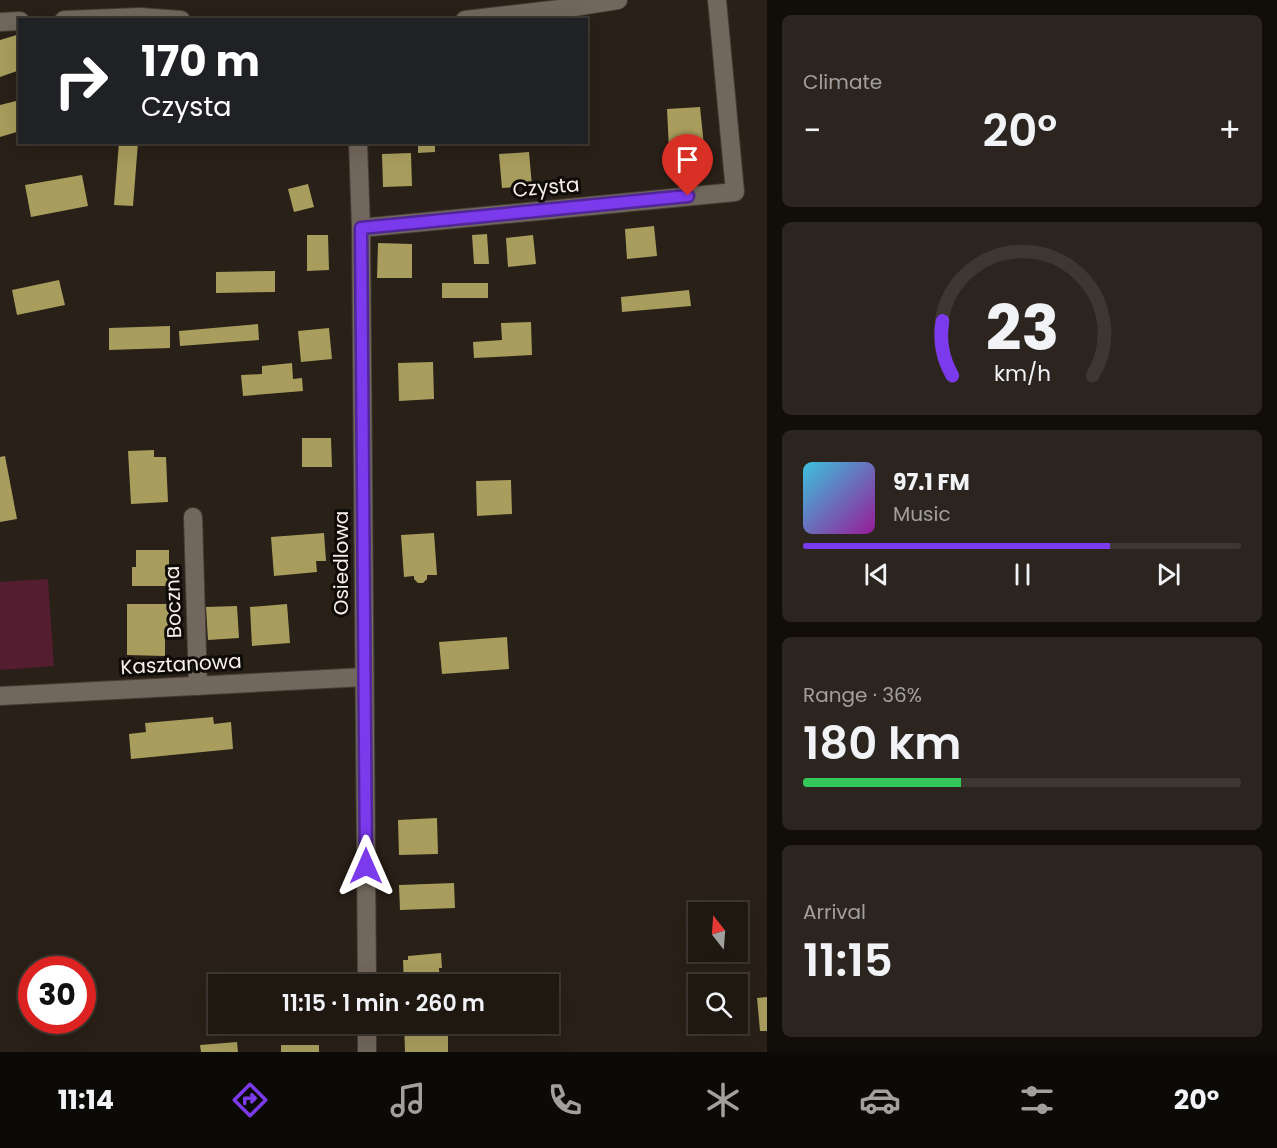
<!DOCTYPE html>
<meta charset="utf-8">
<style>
:root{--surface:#1f1811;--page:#2c251f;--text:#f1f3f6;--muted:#a1a09f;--line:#3c3731;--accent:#7c3aed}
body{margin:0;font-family:Poppins,sans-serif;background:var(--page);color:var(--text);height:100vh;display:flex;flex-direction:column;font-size:22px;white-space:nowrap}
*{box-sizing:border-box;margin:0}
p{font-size:20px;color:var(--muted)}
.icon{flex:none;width:33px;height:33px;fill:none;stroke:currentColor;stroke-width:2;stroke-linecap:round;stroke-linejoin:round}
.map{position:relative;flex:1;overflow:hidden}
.sheet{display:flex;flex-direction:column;gap:15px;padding:15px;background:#110d09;width:510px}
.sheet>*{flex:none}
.guide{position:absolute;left:18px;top:18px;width:570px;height:126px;border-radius:0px;box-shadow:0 6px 24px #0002,0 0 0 2px var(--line);background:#202124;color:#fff;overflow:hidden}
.needle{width:39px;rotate:343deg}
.tools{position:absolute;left:688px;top:902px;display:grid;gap:12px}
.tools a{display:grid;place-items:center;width:60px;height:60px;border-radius:0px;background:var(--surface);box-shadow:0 6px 24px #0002,0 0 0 2px var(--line);font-size:30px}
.speed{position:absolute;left:18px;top:956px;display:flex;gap:12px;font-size:30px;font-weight:700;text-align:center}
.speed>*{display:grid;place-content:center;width:78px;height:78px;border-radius:50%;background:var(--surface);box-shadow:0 6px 24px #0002,0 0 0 2px var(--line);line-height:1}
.speed .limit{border:9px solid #d22;background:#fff;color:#111}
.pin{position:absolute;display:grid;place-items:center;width:51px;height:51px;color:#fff;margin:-62px -26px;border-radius:50% 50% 50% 0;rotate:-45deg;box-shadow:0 0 6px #0007}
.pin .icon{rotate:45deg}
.me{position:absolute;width:66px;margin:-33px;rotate:0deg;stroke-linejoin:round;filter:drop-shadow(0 0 4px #0008)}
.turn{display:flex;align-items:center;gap:21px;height:126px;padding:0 24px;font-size:27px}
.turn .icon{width:78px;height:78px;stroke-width:2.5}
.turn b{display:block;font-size:42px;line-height:51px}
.big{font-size:45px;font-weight:600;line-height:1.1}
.sheet .widget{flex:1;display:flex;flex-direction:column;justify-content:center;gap:9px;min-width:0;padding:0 21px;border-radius:9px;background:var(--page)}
.sheet .dial{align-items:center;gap:0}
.dial svg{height:156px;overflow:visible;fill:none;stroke:var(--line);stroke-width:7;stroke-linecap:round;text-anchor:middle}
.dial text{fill:var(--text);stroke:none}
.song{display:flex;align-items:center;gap:18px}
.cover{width:72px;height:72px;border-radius:9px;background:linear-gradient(135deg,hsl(190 70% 55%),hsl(300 70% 35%))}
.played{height:6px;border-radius:3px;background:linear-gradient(90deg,var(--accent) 70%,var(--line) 70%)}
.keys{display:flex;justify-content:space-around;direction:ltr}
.heat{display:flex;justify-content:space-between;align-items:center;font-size:33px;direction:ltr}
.charge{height:9px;border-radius:4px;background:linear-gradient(90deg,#34c759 36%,var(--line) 0)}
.trip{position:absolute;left:208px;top:974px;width:351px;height:60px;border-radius:0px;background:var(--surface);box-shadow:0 6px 24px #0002,0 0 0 2px var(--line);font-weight:600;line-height:60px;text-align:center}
.menu{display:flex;height:96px;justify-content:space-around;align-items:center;background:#0c0a07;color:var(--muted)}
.menu .icon{width:42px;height:42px}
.menu .current{color:var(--accent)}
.menu b{font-size:27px;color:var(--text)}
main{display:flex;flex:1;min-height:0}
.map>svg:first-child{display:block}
.green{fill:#551d30}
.building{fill:#a99d5d}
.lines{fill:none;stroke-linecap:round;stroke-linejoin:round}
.street-casing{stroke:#443d36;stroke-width:20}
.street{stroke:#72675c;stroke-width:18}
.route-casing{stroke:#51269a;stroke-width:15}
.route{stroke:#7c3aed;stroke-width:10}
.labels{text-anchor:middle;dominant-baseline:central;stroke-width:6;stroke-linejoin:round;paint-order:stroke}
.street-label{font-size:20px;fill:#f7f0ea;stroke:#0f0b07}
</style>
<main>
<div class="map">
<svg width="767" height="1052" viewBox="0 0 767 1052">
<rect width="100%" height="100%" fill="#292017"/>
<!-- green -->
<polygon class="green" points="48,579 54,666 0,670 0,582"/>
<!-- building -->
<g class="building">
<polygon points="20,34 20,70 0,77 0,40"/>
<polygon points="20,100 20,131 0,137 0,105"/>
<polygon points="700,107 704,146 669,150 667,109"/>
<polygon points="119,142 138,142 133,206 114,205"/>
<polygon points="418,142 435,142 435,152 418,153"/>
<polygon points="529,152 532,186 502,188 499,154"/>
<polygon points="411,153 412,186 383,187 382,154"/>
<polygon points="82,175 88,206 31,217 25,185"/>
<polygon points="308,184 314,207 294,212 288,189"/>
<polygon points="654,226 657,256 627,259 625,229"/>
<polygon points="487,234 489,264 474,264 472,235"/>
<polygon points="307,235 328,235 329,270 307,271"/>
<polygon points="533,235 536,264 508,267 506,238"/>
<polygon points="378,243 412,244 412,278 377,278"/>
<polygon points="275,271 275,292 216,293 216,272"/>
<polygon points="59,280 65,305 17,315 12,290"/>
<rect x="442" y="283" width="46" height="15"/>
<polygon points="689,290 691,306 622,312 621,297"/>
<polygon points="531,322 532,355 474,358 473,342 502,340 501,323"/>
<polygon points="258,324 259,340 180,346 179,331"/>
<polygon points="170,326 170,348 109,350 109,328"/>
<polygon points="329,328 332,359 301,362 298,331"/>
<polygon points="433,362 434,399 399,401 398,363"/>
<polygon points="292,363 293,379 302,378 303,391 243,396 241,375 262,374 262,366"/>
<polygon points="302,438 331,438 332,467 302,467"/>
<polygon points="154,450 154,457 166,457 168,502 131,504 128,451"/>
<polygon points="5,456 17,519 0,522 0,457"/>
<polygon points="511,480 512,514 477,516 476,481"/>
<polygon points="324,533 326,561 316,561 317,572 274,576 271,537"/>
<polygon points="434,533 437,575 427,575 427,579 423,583 418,583 414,579 414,576 404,577 401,535"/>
<polygon points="136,550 169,550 169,567 175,567 175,586 132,586 132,567 136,567"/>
<polygon points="127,604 170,604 170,636 165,636 165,656 127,655"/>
<polygon points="287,604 290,643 252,646 250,607"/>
<polygon points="237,606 239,638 208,640 206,607"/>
<polygon points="507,637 509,669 442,674 439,642"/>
<polygon points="213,717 214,724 231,722 233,749 131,759 129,734 146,732 145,723"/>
<polygon points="437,818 438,854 399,855 398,820"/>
<polygon points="454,883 455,908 400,910 399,885"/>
<polygon points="441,953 442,968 439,968 440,984 404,984 403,960 408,960 408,956"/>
<polygon points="767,997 767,1031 760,1031 757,998"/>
<polygon points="404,1023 439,1023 439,1032 448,1032 448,1052 405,1052"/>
<polygon points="237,1042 238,1052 201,1052 200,1045"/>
<rect x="281" y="1045" width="38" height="7"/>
</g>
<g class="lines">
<!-- street casing -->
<g class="street-casing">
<g id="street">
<polyline points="64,20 140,17 181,20"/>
<polyline points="465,20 568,8 618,0"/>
<polyline points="0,22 20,21"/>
<polyline points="358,142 361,228 367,984"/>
<polyline points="361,228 735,192 717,0"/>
<polyline points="193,517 198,686"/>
<polyline points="0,696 364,677"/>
<polyline points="367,1023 367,1052"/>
</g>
</g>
<!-- street -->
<use href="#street" class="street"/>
</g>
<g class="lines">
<!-- route casing -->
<g class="route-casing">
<polyline id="route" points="366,866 361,228 688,196"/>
</g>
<!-- route -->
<use href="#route" class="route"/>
</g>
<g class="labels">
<!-- street labels -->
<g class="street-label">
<text transform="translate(546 187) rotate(-5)">Czysta</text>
<text transform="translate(341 563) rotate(-90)">Osiedlowa</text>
<text transform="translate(173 602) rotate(-92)">Boczna</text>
<text transform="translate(181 664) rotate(-3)">Kasztanowa</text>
</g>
</g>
</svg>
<div class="tools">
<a><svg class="needle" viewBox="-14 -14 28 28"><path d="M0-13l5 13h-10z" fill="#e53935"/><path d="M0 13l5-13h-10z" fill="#a1a09f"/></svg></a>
<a><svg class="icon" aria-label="search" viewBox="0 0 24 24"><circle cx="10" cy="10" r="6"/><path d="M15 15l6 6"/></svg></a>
</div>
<div class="speed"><div class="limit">30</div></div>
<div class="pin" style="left:688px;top:196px;background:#d93025"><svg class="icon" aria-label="arrive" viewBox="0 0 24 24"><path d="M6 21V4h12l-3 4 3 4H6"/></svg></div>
<svg class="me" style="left:366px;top:866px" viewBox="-20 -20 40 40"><path d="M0-17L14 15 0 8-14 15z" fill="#7c3aed" stroke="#fff" stroke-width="4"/></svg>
<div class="trip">11:15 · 1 min · 260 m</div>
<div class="guide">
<div class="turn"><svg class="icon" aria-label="right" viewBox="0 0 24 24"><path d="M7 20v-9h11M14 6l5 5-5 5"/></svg><div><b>170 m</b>Czysta</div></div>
</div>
</div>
<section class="sheet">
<div class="widget"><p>Climate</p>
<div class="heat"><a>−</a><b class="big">20°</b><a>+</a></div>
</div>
<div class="widget dial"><svg viewBox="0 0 100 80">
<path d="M14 69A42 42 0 1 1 86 69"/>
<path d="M14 69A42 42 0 0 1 9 41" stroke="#7c3aed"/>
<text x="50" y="56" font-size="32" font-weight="700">23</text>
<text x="50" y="72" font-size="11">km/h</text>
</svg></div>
<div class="widget">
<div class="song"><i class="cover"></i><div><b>97.1 FM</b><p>Music</p></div></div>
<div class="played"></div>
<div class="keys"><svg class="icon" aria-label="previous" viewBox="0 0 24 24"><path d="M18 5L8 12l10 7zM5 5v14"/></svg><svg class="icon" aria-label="pause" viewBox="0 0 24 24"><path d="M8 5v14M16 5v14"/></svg><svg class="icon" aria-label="next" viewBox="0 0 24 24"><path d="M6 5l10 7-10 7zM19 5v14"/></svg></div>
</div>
<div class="widget"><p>Range · 36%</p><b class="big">180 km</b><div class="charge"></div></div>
<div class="widget"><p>Arrival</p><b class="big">11:15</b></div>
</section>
</main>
<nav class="menu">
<b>11:14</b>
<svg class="icon current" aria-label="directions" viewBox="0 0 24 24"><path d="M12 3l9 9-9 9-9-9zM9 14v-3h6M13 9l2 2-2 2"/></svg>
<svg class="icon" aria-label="music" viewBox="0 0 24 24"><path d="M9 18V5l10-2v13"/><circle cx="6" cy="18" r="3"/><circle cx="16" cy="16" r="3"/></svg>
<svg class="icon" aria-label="phone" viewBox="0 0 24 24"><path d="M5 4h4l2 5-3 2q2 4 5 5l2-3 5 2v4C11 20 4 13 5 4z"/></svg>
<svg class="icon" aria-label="climate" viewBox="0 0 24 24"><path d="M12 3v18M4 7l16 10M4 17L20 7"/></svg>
<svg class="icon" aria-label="car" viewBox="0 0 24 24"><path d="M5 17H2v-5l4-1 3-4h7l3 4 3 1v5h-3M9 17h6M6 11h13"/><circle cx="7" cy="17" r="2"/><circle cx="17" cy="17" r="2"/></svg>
<svg class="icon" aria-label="filters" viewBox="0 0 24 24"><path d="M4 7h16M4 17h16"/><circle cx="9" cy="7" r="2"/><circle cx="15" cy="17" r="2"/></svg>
<b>20°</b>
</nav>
